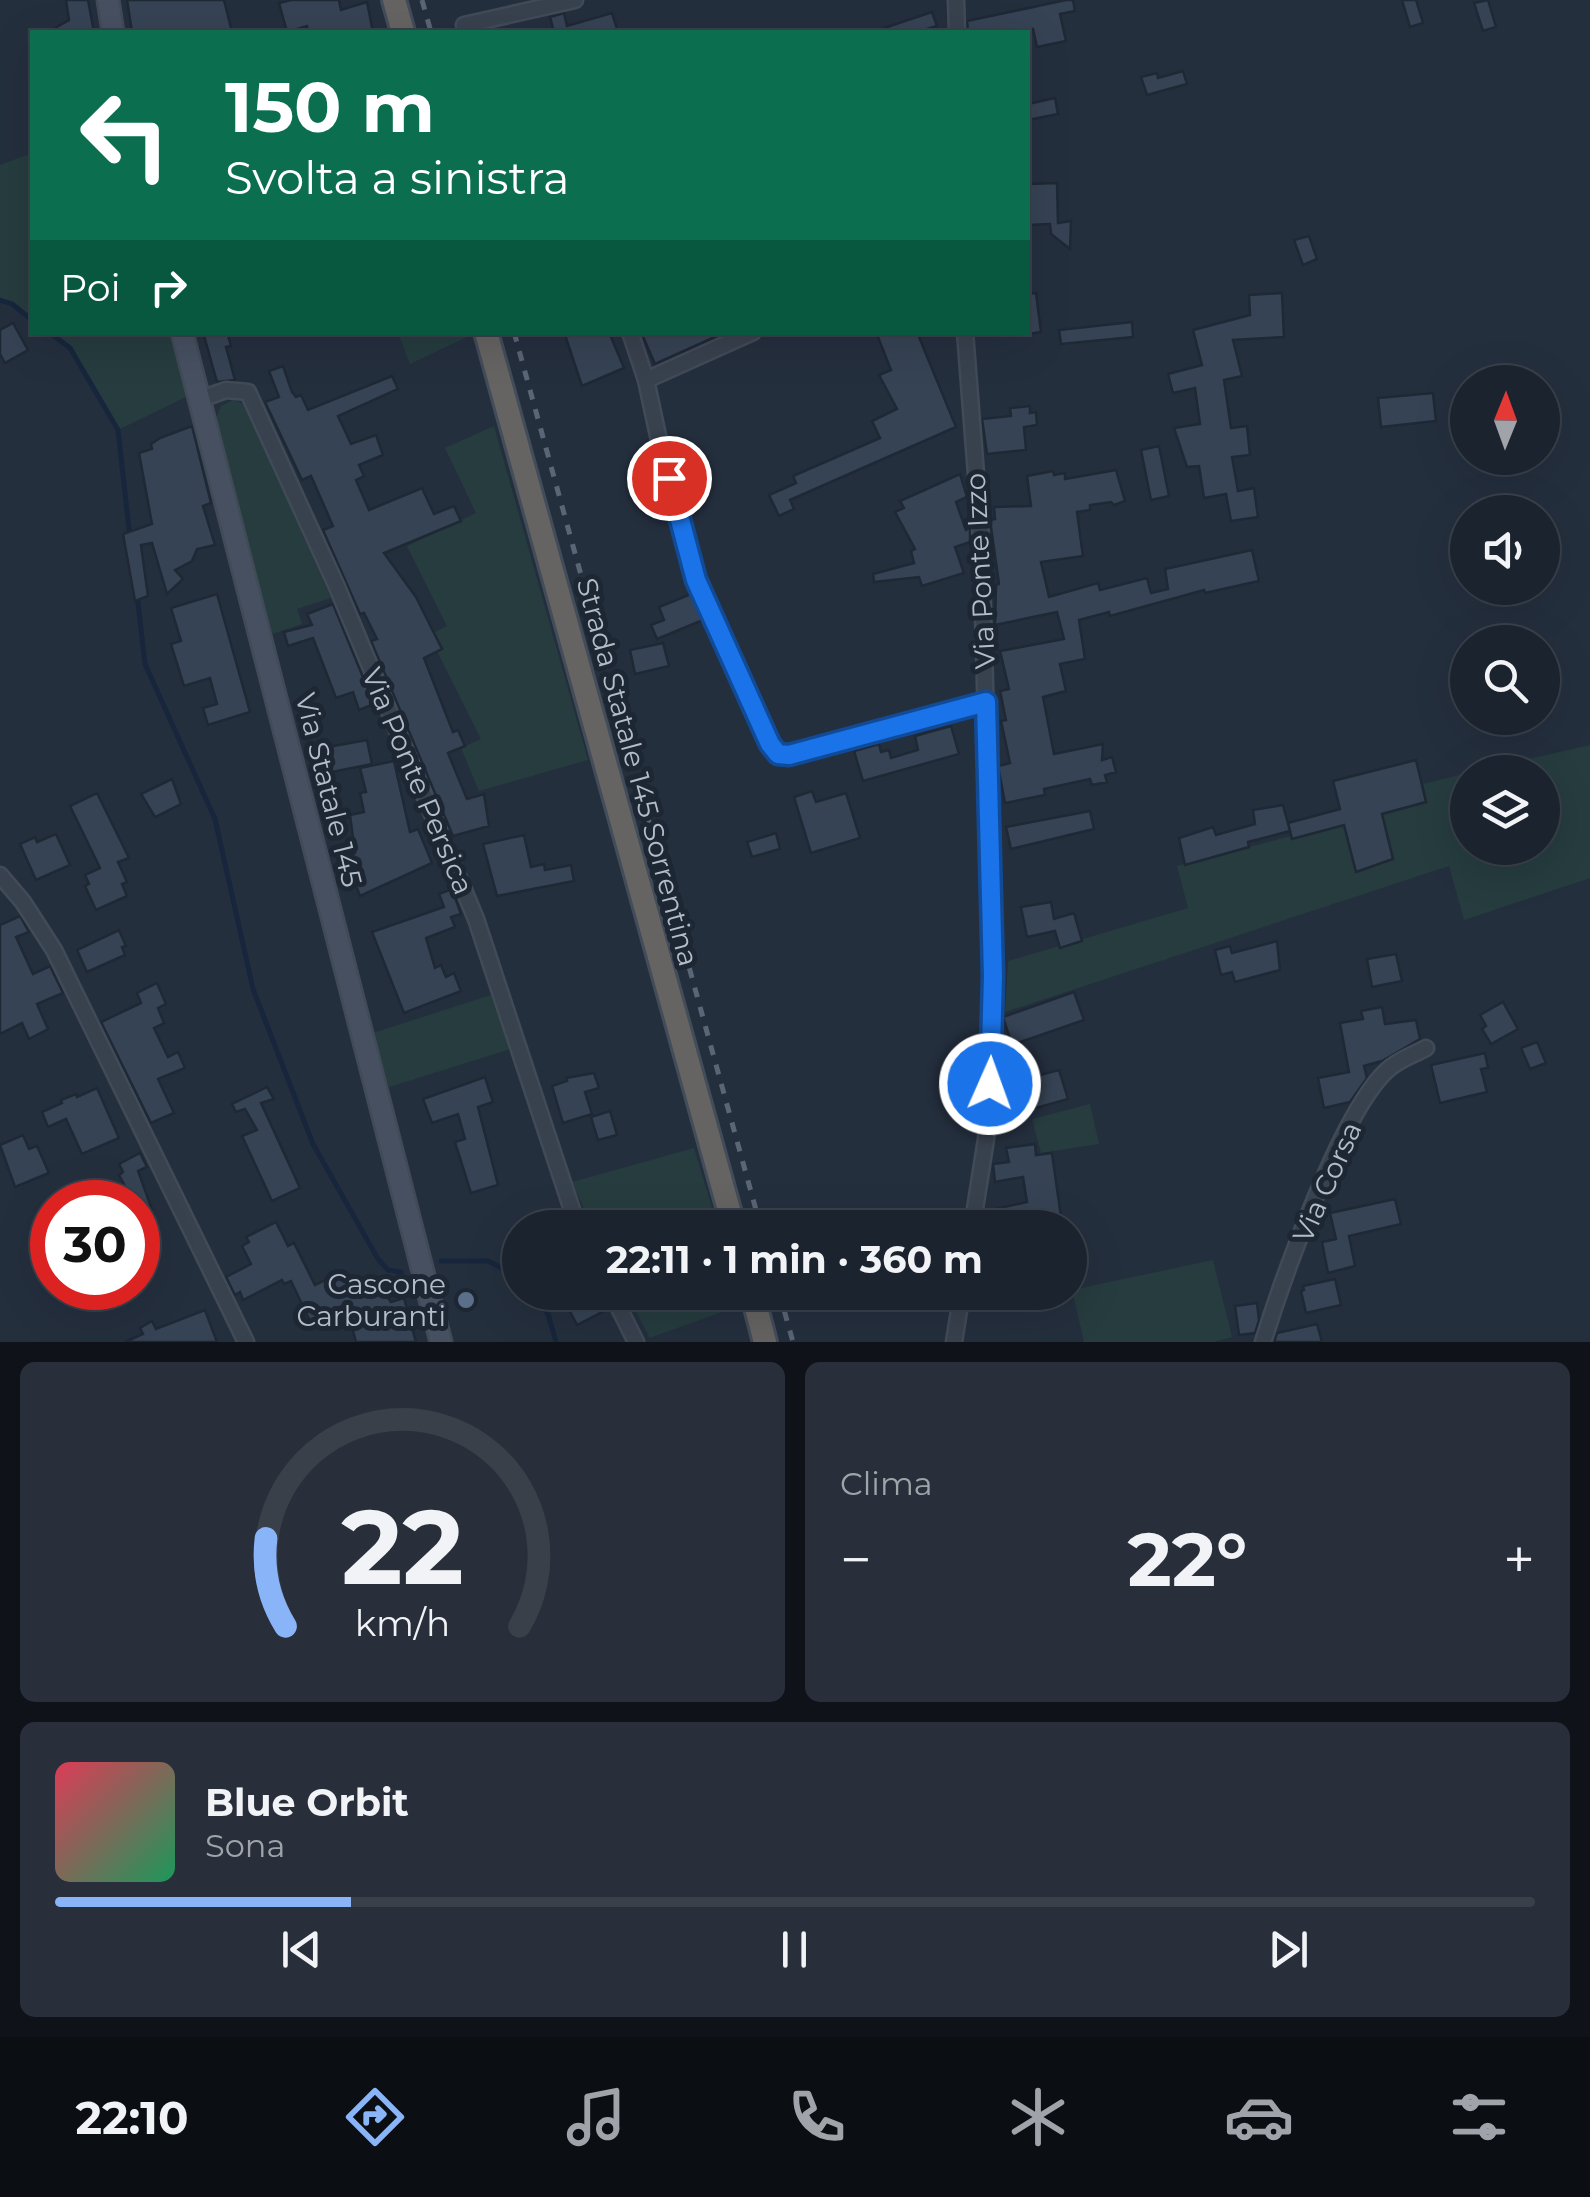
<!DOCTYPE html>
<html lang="it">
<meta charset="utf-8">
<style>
:root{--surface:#1b232e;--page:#282f3a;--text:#f1f3f6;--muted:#a0a4aa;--line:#39404a;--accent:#8ab4f8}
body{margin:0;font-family:Montserrat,sans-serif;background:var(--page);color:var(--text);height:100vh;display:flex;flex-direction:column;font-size:38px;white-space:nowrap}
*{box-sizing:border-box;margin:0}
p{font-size:32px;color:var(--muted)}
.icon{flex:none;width:55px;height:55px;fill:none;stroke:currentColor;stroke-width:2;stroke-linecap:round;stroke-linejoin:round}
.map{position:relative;height:1342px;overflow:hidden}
.panel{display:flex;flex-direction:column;gap:20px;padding:20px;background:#0f1319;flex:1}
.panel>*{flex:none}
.top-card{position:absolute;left:30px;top:30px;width:1000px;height:305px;border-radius:0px;box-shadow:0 10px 40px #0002,0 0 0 2px var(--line);background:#0b6e4f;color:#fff;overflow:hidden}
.needle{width:65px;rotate:1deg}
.tools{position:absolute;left:1450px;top:365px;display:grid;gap:20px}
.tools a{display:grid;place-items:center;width:110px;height:110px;border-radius:50%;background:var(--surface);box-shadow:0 10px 40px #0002,0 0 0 2px var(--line);font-size:50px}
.speed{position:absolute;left:30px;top:1180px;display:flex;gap:20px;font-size:50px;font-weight:700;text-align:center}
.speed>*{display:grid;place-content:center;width:130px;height:130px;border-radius:50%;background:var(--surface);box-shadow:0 10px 40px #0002,0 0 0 2px var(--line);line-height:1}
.speed .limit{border:15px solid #d22;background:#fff;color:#111}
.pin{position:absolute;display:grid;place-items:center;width:85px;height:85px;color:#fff;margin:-42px;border:5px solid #fff;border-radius:50%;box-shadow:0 2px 10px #0007}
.me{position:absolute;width:110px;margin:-55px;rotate:2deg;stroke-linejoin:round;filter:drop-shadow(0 0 8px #0008)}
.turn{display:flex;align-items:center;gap:35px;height:210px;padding:0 30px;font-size:45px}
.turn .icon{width:130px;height:130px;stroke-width:2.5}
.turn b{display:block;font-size:70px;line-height:85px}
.then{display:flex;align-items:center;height:95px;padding:0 30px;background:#0003;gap:20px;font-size:38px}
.big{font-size:75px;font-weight:700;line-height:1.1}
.panel .widget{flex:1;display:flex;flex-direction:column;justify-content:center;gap:15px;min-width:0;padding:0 35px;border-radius:15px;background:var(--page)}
.panel .dial{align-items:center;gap:0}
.dial svg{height:260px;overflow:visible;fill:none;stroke:var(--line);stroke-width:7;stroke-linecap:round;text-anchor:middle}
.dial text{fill:var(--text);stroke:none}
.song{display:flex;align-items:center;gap:30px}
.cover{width:120px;height:120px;border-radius:15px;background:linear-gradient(135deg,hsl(350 70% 55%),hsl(150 70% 35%))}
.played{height:10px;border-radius:5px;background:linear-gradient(90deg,var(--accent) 20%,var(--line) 20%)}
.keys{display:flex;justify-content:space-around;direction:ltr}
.heat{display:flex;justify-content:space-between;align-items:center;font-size:55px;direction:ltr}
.panel .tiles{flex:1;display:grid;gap:20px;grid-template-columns:1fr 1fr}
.widget:last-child{grid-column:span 2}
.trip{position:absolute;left:502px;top:1210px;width:585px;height:100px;border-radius:50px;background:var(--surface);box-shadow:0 10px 40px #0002,0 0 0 2px var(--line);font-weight:700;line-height:100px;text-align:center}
.tabs{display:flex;height:160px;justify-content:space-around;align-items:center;background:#0b0e12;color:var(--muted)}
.tabs .icon{width:70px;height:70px}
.tabs .active{color:var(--accent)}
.tabs b{font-size:45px;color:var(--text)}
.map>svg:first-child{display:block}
.green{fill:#263c3f}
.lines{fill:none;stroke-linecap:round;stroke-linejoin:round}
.stream{stroke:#17263c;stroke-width:5}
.building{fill:#364354;stroke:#1f2835;stroke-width:2.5}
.minor-casing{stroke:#414a57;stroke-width:19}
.secondary-casing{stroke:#414a57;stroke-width:25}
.trunk-casing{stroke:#434c59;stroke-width:28}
.minor{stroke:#38414e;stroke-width:14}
.secondary{stroke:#465061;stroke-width:20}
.trunk{stroke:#656462;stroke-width:22}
.rail{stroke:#5a6575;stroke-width:5;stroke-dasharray:10 10;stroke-linecap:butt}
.route-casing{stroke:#114b97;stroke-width:25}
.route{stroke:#1a73e8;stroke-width:18}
.service-dot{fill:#5c6f8a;stroke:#1d2633;stroke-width:4}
.labels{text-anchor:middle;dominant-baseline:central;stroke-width:10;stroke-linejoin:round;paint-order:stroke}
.street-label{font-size:28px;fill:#b4bcc9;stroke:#1d2633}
.poi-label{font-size:28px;fill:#b4bcc9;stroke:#1d2633;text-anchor:end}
</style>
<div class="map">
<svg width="1590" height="1342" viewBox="0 0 1590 1342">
<rect width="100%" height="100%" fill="#242f3e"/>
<!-- green -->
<g class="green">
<polygon points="32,153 32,320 12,304 0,300 0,165"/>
<polygon points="49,333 174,333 188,396 118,430 70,349"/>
<polygon points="398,333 468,333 469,336 410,364"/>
<polygon points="233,400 244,404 331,598 297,609 302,624 272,634 216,419 221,406"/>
<polygon points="494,426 588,760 479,791 461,748 481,739 429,635 447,626 407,546 476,513 445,448"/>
<polygon points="1590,745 1590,878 1464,920 1449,866 1005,1012 1008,961 1188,908 1177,866 1427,800 1423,784 1467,773 1468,848 1542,848 1542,772 1471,772"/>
<polygon points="491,995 511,1049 389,1087 373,1033"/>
<polygon points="1090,1104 1099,1144 1041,1153 1032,1119"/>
<polygon points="694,1148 718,1227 592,1227 572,1182"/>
<polygon points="1213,1260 1232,1337 1214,1342 1084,1342 1072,1290"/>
<polygon points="626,1293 737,1293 741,1305 650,1338"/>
</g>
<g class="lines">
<!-- stream -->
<g class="stream">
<polyline points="0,300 12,304 32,320"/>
<polyline points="49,332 70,348 118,430 130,538"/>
<polyline points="137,594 145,664 215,819 253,989 313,1144 378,1259 388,1270 401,1272"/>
<polyline points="441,1261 488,1261 520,1278"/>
<polyline points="533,1292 548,1314 556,1342"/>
</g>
</g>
<!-- building -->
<g class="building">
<polygon points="66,0 88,0 94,32 48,32 69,20"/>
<polygon points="127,0 224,0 232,32 132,32"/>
<polygon points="291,0 339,0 341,10 367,2 373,32 308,32 307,26 287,32 279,3"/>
<polygon points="1066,0 1073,0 1075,11 1060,14 1066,41 1037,47 1033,29 1015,32 968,32 967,21"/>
<polygon points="1402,0 1416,0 1423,23 1410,27"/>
<polygon points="1488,0 1496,27 1483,31 1474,3"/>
<polygon points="932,12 937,26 917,32 879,32 878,30"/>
<polygon points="564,13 567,26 612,13 618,32 554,32 550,17"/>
<polygon points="1183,71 1187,84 1147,95 1141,77 1157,73 1158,78"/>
<polygon points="1055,98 1058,114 1028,120 1028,104"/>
<polygon points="1057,183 1058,223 1071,221 1070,249 1051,234 1050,224 1028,225 1028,184"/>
<polygon points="1309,236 1317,259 1303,265 1294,240"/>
<polygon points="1036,293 1041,332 1028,334 1028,294"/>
<polygon points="1282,293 1284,337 1233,340 1242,376 1224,380 1231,428 1247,426 1250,455 1232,457 1238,491 1254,488 1258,517 1231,521 1226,494 1204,498 1199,466 1187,467 1174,428 1200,424 1195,388 1173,393 1168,374 1202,365 1193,330 1250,315 1249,295"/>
<polygon points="1132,322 1133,337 1061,344 1059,330"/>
<polygon points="13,323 28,350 5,363 0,354 0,330"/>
<polygon points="203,332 227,332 231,346 226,347 235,380 217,382"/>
<polygon points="564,332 609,332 624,368 582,386"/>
<polygon points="641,332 726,332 655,364"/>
<polygon points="876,332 917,332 956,427 790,500 794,509 779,516 769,495 796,483 793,476 880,438 872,421 897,409 879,375 891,370"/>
<polygon points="283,366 292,392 296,397 301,395 308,410 392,376 398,389 338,416 351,444 376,435 383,455 359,465 364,476 356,480 369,510 422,488 434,514 454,506 461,521 384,553 416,597 442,649 424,658 453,732 458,730 465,746 448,753 467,799 484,794 489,826 453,836 371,641 377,639 364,613 360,614 323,530 333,526 311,476 302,480 265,402 279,397 269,371"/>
<polygon points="1433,393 1436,421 1381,427 1378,398"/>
<polygon points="1030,406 1030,413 1036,412 1037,425 1024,427 1026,450 987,454 982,419 1011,416 1010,408"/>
<polygon points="192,426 211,503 203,506 215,545 197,549 192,561 175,570 183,579 167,594 152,543 141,545 148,596 135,601 123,534 152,524 139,453 152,449 151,444 160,438"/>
<polygon points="1159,446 1169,496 1151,500 1141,450"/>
<polygon points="1116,470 1125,501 1114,505 1111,502 1090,505 1090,510 1077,512 1083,556 1041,562 1049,597 1098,583 1100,590 1147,578 1151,593 1168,589 1165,569 1252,550 1259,581 1205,593 1204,590 1110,616 1109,612 1079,620 1085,659 1060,664 1066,691 1043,697 1054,754 1103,744 1102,760 1112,757 1116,772 1105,775 1107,782 1092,785 1090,779 1044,789 1045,795 1005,803 998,766 1010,763 1001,721 1006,720 1000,691 1009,689 1000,651 1064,639 1057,612 995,625 996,585 999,584 990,520 995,519 994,507 1031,506 1027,476 1053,471 1054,475 1065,473 1065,479"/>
<polygon points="960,474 967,497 956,502 966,530 970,528 970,542 955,547 964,573 922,586 919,577 874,582 873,574 914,563 911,551 915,549 895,512 904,508 900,501"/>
<polygon points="217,594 250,712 208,725 203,708 217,704 210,678 184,686 171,644 181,641 171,608"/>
<polygon points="691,594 703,620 657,639 651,625 664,620 659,607"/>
<polygon points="333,604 374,704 359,710 353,692 336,698 313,638 288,646 284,632 312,625 307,614"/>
<polygon points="663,643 669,666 635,674 630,650"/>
<polygon points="951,726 959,754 863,781 854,751 879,744 881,752 889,750 891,758 918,750 915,736"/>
<polygon points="367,740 372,764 332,772 328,747"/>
<polygon points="1416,760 1426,802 1382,814 1393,859 1356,872 1344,825 1292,839 1288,823 1340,809 1333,781"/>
<polygon points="394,761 410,832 418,829 432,863 360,896 345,857 355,853 350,815 364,812 360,793 366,792 360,768"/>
<polygon points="172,779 181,804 155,817 141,794"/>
<polygon points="812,791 816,802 846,793 860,838 811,853 794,797"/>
<polygon points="97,793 129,858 118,862 127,882 122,884 127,896 96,910 85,886 89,884 85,875 100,868 70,806"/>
<polygon points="1283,805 1290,831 1248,842 1249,847 1185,865 1179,838 1213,827 1216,835 1255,824 1253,810"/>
<polygon points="1090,811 1094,829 1011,849 1006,827"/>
<polygon points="776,833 780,849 752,857 747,842"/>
<polygon points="56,834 70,865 36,880 20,844 35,837 37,842"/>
<polygon points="524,835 531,867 544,864 545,870 571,865 574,881 497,896 483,844"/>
<polygon points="452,889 461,914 451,917 455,927 426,938 435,968 441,965 446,977 454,973 461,991 404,1013 372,932 444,907 439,894"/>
<polygon points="1051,902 1054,919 1074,913 1082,941 1060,948 1055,931 1027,937 1021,907"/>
<polygon points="20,916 29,932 16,937 33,974 50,966 63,993 37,1004 48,1029 29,1039 22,1023 0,1034 0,925"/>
<polygon points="119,930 126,946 122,947 125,955 87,972 77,950"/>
<polygon points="1277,941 1280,970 1235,982 1232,972 1221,975 1215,950 1230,946 1232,953"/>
<polygon points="1396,954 1402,981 1372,987 1367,959"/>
<polygon points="157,983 166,1004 158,1008 164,1023 154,1028 168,1057 178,1052 185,1068 158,1079 174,1113 151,1123 101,1022 141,1003 137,993"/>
<polygon points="1074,992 1084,1020 1012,1045 1003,1017"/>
<polygon points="1503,1002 1518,1029 1491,1044 1482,1029 1486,1026 1480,1015"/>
<polygon points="1382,1007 1385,1024 1416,1020 1420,1039 1382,1061 1364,1066 1367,1078 1350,1102 1324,1108 1318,1078 1349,1072 1340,1023 1363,1019 1361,1011"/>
<polygon points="1537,1042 1546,1063 1530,1069 1521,1048"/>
<polygon points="1485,1053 1488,1068 1481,1069 1487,1092 1440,1103 1431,1065"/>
<polygon points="1059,1070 1068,1099 1036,1108 1028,1078"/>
<polygon points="594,1073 599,1088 585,1092 592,1114 563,1123 552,1086 567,1081 566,1078"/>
<polygon points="485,1077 493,1102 478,1107 498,1185 471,1193 455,1142 465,1139 458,1114 432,1123 423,1099"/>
<polygon points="267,1087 274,1099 261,1103 300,1188 272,1201 242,1136 257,1130 245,1109 236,1112 232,1104"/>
<polygon points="97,1088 119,1138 82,1154 66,1119 48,1127 42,1112 62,1103 61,1100 76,1094 77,1097"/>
<polygon points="610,1111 617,1135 598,1140 591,1117"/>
<polygon points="23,1135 29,1149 37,1146 49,1173 15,1187 0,1145"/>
<polygon points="1035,1144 1036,1155 1052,1153 1062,1224 993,1228 990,1210 1027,1202 1023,1177 995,1182 993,1164 1009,1162 1006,1148"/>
<polygon points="140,1153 147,1167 138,1171 154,1215 138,1222 138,1202 102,1202 128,1192 119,1175 123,1172 119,1164"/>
<polygon points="1395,1199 1401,1224 1349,1236 1355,1266 1328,1273 1322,1242 1336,1239 1330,1213"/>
<polygon points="276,1222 288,1246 294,1243 315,1285 343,1271 353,1292 378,1285 391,1302 404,1298 416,1342 356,1342 346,1304 310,1321 291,1281 284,1284 282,1280 243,1300 240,1292 235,1295 226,1277 251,1264 242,1246 249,1242 246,1237"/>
<polygon points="1335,1279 1341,1305 1306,1313 1301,1291 1304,1290 1303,1286"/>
<polygon points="560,1292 594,1292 604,1311 577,1325"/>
<polygon points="1257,1303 1259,1320 1255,1333 1239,1335 1235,1306"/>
<polygon points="205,1310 217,1342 125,1342 143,1334 140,1328 152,1321 156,1329"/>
<polygon points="1317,1324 1322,1342 1274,1342 1277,1333"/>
</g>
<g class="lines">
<!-- minor casing -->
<g class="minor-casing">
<g id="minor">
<polyline points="956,0 957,32"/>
<polyline points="464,25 575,0"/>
<polyline points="630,332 646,380 660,445 696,580 770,744 778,754 789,755 985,702"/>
<polyline points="965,332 981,539 993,976 992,1056 986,1139 972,1228"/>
<polyline points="646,380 753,332"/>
<polyline points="201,399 226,390 248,392 337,587 476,919 578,1228"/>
<polyline points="0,875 23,902 54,950 246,1342"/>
<polyline points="611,1292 636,1342"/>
<polyline points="954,1342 962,1292"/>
<path d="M1263,1342C1282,1281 1344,1103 1391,1067C1401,1059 1415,1054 1426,1048"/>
</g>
</g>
<!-- secondary casing -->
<g class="secondary-casing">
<g id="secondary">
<polyline points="108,0 113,32"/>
<polyline points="182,332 441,1342"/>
</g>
</g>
<!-- trunk casing -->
<g class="trunk-casing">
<g id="trunk">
<polyline points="394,0 403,32"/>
<polyline points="486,332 734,1228"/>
<polyline points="752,1292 765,1342"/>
</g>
</g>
<!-- minor -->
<use href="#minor" class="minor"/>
<!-- secondary -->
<use href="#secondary" class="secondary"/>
<!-- trunk -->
<use href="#trunk" class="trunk"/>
<!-- rail -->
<g class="rail">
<polyline points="422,0 431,32"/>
<polyline points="514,332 761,1228"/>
<polyline points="779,1292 793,1342"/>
</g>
</g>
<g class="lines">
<!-- route casing -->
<g class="route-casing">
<polyline id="route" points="669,478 696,580 770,744 778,754 789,755 986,702 993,976 990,1084"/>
</g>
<!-- route -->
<use href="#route" class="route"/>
</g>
<!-- markers -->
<circle class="service-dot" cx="466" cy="1300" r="10"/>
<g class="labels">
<!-- street labels -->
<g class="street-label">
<text transform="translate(980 571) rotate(-93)">Via Ponte Izzo</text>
<text transform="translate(638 772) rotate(75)">Strada Statale 145 Sorrentina</text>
<text transform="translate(418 781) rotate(67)">Via Ponte Persica</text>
<text transform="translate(329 790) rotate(76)">Via Statale 145</text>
<text transform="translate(1327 1182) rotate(-66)">Via Corsa</text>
</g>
<!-- poi labels -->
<g class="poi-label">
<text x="446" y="1284">Cascone<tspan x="446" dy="32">Carburanti</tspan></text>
</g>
</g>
</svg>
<div class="tools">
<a><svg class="needle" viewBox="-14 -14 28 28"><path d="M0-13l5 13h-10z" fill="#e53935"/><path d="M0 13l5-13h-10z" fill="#a0a4aa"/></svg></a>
<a><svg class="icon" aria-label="sound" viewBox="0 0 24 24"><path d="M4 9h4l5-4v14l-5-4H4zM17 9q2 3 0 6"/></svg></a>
<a><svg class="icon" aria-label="search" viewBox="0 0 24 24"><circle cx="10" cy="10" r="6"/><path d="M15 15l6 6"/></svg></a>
<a><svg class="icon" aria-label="layers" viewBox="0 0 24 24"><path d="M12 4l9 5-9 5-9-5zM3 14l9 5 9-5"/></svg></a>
</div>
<div class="speed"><div class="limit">30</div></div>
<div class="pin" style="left:669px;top:478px;background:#d93025"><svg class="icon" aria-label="arrive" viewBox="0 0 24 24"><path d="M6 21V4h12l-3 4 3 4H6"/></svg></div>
<svg class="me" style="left:990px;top:1084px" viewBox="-20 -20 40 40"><circle r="17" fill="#1a73e8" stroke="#fff" stroke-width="3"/><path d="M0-11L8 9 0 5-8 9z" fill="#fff"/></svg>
<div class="trip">22:11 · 1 min · 360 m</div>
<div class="top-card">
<div class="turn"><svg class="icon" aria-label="left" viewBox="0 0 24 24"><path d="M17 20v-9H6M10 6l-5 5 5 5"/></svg><div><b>150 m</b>Svolta a sinistra</div></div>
<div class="then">Poi<svg class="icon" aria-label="right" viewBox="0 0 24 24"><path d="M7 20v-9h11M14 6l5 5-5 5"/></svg></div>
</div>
</div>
<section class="panel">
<div class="tiles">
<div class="widget dial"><svg viewBox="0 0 100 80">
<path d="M14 69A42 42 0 1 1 86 69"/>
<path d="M14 69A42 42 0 0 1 8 42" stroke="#8ab4f8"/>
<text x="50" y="56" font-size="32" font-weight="700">22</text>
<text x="50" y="72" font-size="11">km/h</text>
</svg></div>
<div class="widget"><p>Clima</p>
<div class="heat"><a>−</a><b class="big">22°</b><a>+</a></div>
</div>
<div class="widget">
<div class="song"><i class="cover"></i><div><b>Blue Orbit</b><p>Sona</p></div></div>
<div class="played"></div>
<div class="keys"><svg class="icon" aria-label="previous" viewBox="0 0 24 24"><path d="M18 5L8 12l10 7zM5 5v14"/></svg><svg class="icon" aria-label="pause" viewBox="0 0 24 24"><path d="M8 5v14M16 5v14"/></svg><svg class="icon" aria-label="next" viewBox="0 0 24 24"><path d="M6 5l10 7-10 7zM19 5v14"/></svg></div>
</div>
</div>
</section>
<nav class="tabs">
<b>22:10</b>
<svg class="icon active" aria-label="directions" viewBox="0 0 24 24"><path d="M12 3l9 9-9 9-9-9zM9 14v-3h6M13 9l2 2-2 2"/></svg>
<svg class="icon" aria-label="music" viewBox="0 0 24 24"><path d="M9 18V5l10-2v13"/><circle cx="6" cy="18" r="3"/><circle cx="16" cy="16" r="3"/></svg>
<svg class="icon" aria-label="phone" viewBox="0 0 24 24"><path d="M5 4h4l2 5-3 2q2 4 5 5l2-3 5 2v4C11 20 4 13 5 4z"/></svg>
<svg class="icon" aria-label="climate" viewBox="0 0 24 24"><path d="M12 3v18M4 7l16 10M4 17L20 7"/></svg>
<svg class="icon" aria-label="car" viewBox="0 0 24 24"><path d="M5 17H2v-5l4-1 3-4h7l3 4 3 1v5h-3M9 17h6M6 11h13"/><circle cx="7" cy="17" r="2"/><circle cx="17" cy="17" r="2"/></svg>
<svg class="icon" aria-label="filters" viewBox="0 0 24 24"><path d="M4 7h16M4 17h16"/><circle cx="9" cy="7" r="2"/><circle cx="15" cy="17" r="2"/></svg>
</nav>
